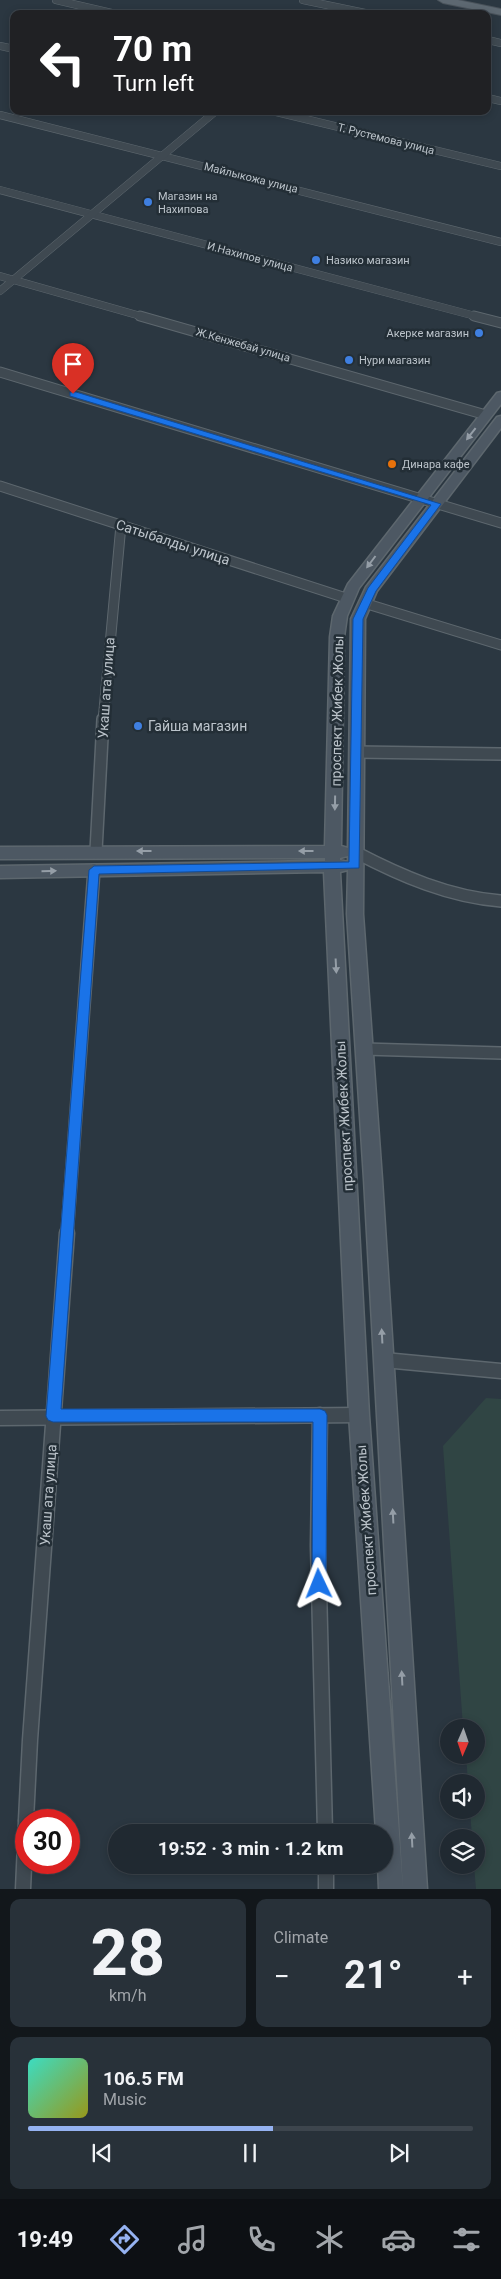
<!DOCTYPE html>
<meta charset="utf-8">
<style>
:root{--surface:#202931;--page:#283139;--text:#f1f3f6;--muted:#a2a6ab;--line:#3d454d;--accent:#95b2f1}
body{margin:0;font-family:Roboto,sans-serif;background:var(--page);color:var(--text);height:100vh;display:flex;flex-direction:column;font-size:19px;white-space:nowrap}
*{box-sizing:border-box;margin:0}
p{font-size:16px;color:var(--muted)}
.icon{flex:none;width:28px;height:28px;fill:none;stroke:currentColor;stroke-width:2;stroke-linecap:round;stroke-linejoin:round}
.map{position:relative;height:1889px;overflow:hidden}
.drawer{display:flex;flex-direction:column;gap:10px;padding:10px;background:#12171b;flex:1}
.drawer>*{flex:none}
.banner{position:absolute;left:10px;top:10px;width:481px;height:105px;border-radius:10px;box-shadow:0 2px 8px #0003,0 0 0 1px var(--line);background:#202124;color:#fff;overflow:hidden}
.needle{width:32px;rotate:182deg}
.controls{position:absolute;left:440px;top:1719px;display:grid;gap:10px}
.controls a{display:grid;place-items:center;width:45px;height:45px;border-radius:50%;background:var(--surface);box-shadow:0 2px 8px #0003,0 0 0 1px var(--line);font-size:25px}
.speed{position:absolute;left:15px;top:1809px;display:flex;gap:10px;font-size:25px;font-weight:700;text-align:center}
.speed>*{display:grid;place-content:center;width:65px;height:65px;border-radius:50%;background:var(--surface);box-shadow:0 2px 8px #0003,0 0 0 1px var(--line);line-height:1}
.speed .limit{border:8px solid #d22;background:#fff;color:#111}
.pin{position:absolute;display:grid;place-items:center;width:42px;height:42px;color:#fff;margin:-51px -21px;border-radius:50% 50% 50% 0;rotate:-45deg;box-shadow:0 0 5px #0007}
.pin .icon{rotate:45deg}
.me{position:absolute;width:55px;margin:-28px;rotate:358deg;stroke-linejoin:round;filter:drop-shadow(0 0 4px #0008)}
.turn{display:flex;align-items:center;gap:18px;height:105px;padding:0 20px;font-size:22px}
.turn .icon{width:65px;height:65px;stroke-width:2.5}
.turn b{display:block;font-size:35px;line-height:42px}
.big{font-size:38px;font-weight:700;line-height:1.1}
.drawer .tile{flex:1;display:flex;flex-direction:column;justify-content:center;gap:8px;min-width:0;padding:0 18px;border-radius:10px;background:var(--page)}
.drawer .dial{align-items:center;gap:0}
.dial b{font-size:65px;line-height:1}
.song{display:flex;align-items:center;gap:15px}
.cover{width:60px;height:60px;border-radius:8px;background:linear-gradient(135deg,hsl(170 70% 55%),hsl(60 70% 35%))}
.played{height:5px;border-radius:2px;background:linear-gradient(90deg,var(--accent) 55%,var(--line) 55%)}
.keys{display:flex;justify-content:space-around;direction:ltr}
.heat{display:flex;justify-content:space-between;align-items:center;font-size:28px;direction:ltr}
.drawer .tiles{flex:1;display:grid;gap:10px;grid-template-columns:1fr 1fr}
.tile:last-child{grid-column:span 2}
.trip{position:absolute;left:108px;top:1824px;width:285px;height:50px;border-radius:25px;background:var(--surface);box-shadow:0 2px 8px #0003,0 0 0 1px var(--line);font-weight:700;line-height:50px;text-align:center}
.dock{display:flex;height:80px;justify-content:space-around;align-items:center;background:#0d1014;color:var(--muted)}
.dock .icon{width:35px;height:35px}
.dock .current{color:var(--accent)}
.dock b{font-size:22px;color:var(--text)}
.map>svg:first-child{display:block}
.green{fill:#304544}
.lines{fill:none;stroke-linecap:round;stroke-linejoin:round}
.street-far3-casing{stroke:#5d676e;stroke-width:8}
.street-far2-casing{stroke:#5d676e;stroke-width:11}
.street-far1-casing{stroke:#5d676e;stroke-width:14}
.street-casing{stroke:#5d676e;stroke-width:17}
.secondary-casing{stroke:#5d676e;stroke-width:3}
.primary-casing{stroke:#49525a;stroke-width:2}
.street-far3{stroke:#3f4951;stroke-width:7}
.street-far2{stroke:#3f4951;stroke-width:9}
.street-far1{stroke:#3f4951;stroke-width:11}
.street{stroke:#3f4951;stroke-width:14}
.secondary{fill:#4d5863;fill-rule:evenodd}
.primary{fill:#5d6871;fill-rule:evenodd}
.oneway{fill:#959ea7}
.route{fill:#1a73e8;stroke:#114b97}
.shop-dot{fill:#3f7fe0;stroke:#232e36;stroke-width:2}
.food-dot{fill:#e8710a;stroke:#232e36;stroke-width:2}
.labels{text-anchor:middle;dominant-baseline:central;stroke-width:5;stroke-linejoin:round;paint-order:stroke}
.far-street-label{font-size:11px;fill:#bcc4cb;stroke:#232e36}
.far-poi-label{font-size:11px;fill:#bcc4cb;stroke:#232e36;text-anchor:start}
.street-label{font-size:14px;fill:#bcc4cb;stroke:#232e36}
.poi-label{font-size:14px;fill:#bcc4cb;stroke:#232e36;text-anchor:start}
</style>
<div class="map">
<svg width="501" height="1889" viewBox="0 0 501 1889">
<rect width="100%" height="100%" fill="#2b3741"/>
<!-- green -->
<polygon class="green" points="486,1398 501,1399 501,1889 476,1889 474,1865 476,1865 476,1838 472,1837 470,1810 476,1810 476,1782 468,1782 466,1755 476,1755 476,1728 463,1727 443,1446"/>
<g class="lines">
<!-- street-far3 casing -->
<g class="street-far3-casing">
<g id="street-far3">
<polyline points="56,0 116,14"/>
<polyline points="303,0 370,14"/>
<polyline points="488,40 501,43"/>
<polyline points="0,46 14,49"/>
<polyline points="488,98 501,101"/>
<polyline points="272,111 501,166"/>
<polyline points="0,115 501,242"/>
<polyline points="0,190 479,317"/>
<polyline points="0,276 144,317"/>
<polyline points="0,291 216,111"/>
</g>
</g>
<!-- street-far2 casing -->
<g class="street-far2-casing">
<g id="street-far2">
<polyline points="140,316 486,415"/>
<polyline points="474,316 501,323"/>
<polyline points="0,372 501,523"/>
<polyline points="0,486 346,598"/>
<polyline points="364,603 501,645"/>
<polyline points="103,721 121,525"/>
</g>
</g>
<!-- street-far1 casing -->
<g class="street-far1-casing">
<g id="street-far1">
<polyline points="356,752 501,754"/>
<polyline points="96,851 103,719"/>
<path d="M355,852C401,876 449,897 501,901"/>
<polyline points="364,1049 501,1053"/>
<polyline points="67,1235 94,870"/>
</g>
</g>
<!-- street casing -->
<g class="street-casing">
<g id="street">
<polyline points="384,1360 501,1371"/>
<polyline points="320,1415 318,1546 325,1832"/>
<polyline points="0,1418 359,1415"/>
<polyline points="26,1820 30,1740 67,1233"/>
<polyline points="326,1865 326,1889"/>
<polyline points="23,1889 26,1821"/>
</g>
</g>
<!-- secondary casing -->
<g class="secondary-casing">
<path id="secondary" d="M501,392V404L359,588L347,616L344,637L341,846L348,848L351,619L366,587L497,417L501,416V428L377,591L365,619L363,914L382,1179L427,1889H403L364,1179L347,914L348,870L340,872L369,1415L403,1889H379L378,1865H384V1832H376L349,1415L324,872L0,878V866L325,861V858L0,859V847L325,846L330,637L333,616L348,584L497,393ZM348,856V862L340,860V858Z"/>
</g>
<!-- primary casing -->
<g class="primary-casing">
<polygon id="primary" points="438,0 458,0 501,9 501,15 443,3"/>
</g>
<!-- street-far3 -->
<use href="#street-far3" class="street-far3"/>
<!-- street-far2 -->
<use href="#street-far2" class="street-far2"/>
<!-- street-far1 -->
<use href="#street-far1" class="street-far1"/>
<!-- street -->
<use href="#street" class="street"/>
<!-- secondary -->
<use href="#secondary" class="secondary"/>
<!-- primary -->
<use href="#primary" class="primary"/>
</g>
<!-- one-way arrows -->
<defs><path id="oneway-solid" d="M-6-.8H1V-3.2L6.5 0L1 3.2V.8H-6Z" transform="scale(1.25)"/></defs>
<g class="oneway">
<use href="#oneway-solid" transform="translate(471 434) rotate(128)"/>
<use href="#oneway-solid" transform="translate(371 562) rotate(127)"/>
<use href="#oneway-solid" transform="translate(335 803) rotate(91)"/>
<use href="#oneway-solid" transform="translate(144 851) rotate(180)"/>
<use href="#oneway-solid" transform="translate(306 851) rotate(180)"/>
<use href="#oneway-solid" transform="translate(49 871) rotate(-1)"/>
<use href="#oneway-solid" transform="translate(336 966) rotate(87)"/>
<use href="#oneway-solid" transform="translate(382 1336) rotate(-93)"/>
<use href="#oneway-solid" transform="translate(393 1516) rotate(-93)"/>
<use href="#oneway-solid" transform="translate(402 1678) rotate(-93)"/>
<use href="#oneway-solid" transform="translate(412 1840) rotate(-93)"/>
</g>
<!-- route -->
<polygon class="route" points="70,392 76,392 441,504 376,591 363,619 359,868 99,874 61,1409 320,1409 325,1411 327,1415 326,1584 324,1589 319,1592 314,1589 312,1584 313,1422 53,1422 48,1420 46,1416 89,870 94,866 349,862 353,619 368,588 431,505 70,396"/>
<!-- markers -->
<g class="shop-dot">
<circle cx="148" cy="202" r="5"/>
<circle cx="316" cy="260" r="5"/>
<circle cx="479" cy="333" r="5"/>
<circle cx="349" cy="360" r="5"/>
<circle cx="138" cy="726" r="5"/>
</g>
<circle class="food-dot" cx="392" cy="464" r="5"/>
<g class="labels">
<!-- far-street labels -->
<g class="far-street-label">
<text transform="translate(386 139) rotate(14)">Т. Рустемова улица</text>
<text transform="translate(251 178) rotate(14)">Майлыкожа улица</text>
<text transform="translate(250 257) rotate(15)">И.Нахипов улица</text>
<text transform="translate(243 345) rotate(16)">Ж.Кенжебай улица</text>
</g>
<!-- far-poi labels -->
<g class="far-poi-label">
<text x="158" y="196">Магазин на<tspan x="158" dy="13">Нахипова</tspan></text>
<text x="326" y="260">Назико магазин</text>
<text x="469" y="333" text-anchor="end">Акерке магазин</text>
<text x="359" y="360">Нури магазин</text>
<text x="402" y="464">Динара кафе</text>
</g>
<!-- street labels -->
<g class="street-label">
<text transform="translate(173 542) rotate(18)">Сатыбалды улица</text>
<text transform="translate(106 688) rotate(-86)">Укаш ата улица</text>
<text transform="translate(337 711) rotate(-89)">проспект Жибек Жолы</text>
<text transform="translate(344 1116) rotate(-93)">проспект Жибек Жолы</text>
<text transform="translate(48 1495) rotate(-86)">Укаш ата улица</text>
<text transform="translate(366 1520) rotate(-94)">проспект Жибек Жолы</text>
</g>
<!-- poi labels -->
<g class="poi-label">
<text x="148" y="726">Гайша магазин</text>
</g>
</g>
</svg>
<div class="controls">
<a><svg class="needle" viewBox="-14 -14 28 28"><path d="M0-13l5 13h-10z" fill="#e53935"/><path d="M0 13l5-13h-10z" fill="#a2a6ab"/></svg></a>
<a><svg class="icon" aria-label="sound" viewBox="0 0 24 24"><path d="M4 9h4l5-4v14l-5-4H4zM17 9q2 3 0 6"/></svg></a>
<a><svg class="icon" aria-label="layers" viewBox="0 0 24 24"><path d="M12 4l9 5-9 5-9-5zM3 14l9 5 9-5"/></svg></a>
</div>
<div class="speed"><div class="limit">30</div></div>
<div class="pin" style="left:73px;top:394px;background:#d93025"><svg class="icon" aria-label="arrive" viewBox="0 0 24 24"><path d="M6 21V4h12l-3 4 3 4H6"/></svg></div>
<svg class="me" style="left:319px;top:1584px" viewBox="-20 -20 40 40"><path d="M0-17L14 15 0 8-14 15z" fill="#1a73e8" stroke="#fff" stroke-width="4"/></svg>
<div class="trip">19:52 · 3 min · 1.2 km</div>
<div class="banner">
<div class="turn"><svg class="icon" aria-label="left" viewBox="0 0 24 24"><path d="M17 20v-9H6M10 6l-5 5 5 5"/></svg><div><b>70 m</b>Turn left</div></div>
</div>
</div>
<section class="drawer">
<div class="tiles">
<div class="tile dial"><b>28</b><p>km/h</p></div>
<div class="tile"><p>Climate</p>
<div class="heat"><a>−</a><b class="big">21°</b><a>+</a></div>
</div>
<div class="tile">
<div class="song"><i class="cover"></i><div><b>106.5 FM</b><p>Music</p></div></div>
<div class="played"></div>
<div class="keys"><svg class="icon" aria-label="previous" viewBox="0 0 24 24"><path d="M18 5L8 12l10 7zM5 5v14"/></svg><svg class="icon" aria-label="pause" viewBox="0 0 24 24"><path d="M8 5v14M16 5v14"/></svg><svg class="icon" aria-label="next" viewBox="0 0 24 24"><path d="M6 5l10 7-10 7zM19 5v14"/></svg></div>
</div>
</div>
</section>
<nav class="dock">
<b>19:49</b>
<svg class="icon current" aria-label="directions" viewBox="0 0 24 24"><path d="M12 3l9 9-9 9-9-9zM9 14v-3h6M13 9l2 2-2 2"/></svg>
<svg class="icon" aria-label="music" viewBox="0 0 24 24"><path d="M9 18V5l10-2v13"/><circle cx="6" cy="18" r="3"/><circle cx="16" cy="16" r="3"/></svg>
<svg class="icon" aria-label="phone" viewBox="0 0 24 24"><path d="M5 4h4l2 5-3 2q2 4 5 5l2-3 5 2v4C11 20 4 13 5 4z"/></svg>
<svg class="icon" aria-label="climate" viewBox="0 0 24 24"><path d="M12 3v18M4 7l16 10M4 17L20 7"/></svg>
<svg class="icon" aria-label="car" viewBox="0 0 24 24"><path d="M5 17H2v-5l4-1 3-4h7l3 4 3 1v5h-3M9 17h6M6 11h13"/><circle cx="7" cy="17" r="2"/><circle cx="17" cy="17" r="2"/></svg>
<svg class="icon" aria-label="filters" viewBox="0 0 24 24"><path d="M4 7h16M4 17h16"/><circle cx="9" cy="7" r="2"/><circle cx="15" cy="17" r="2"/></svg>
</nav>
